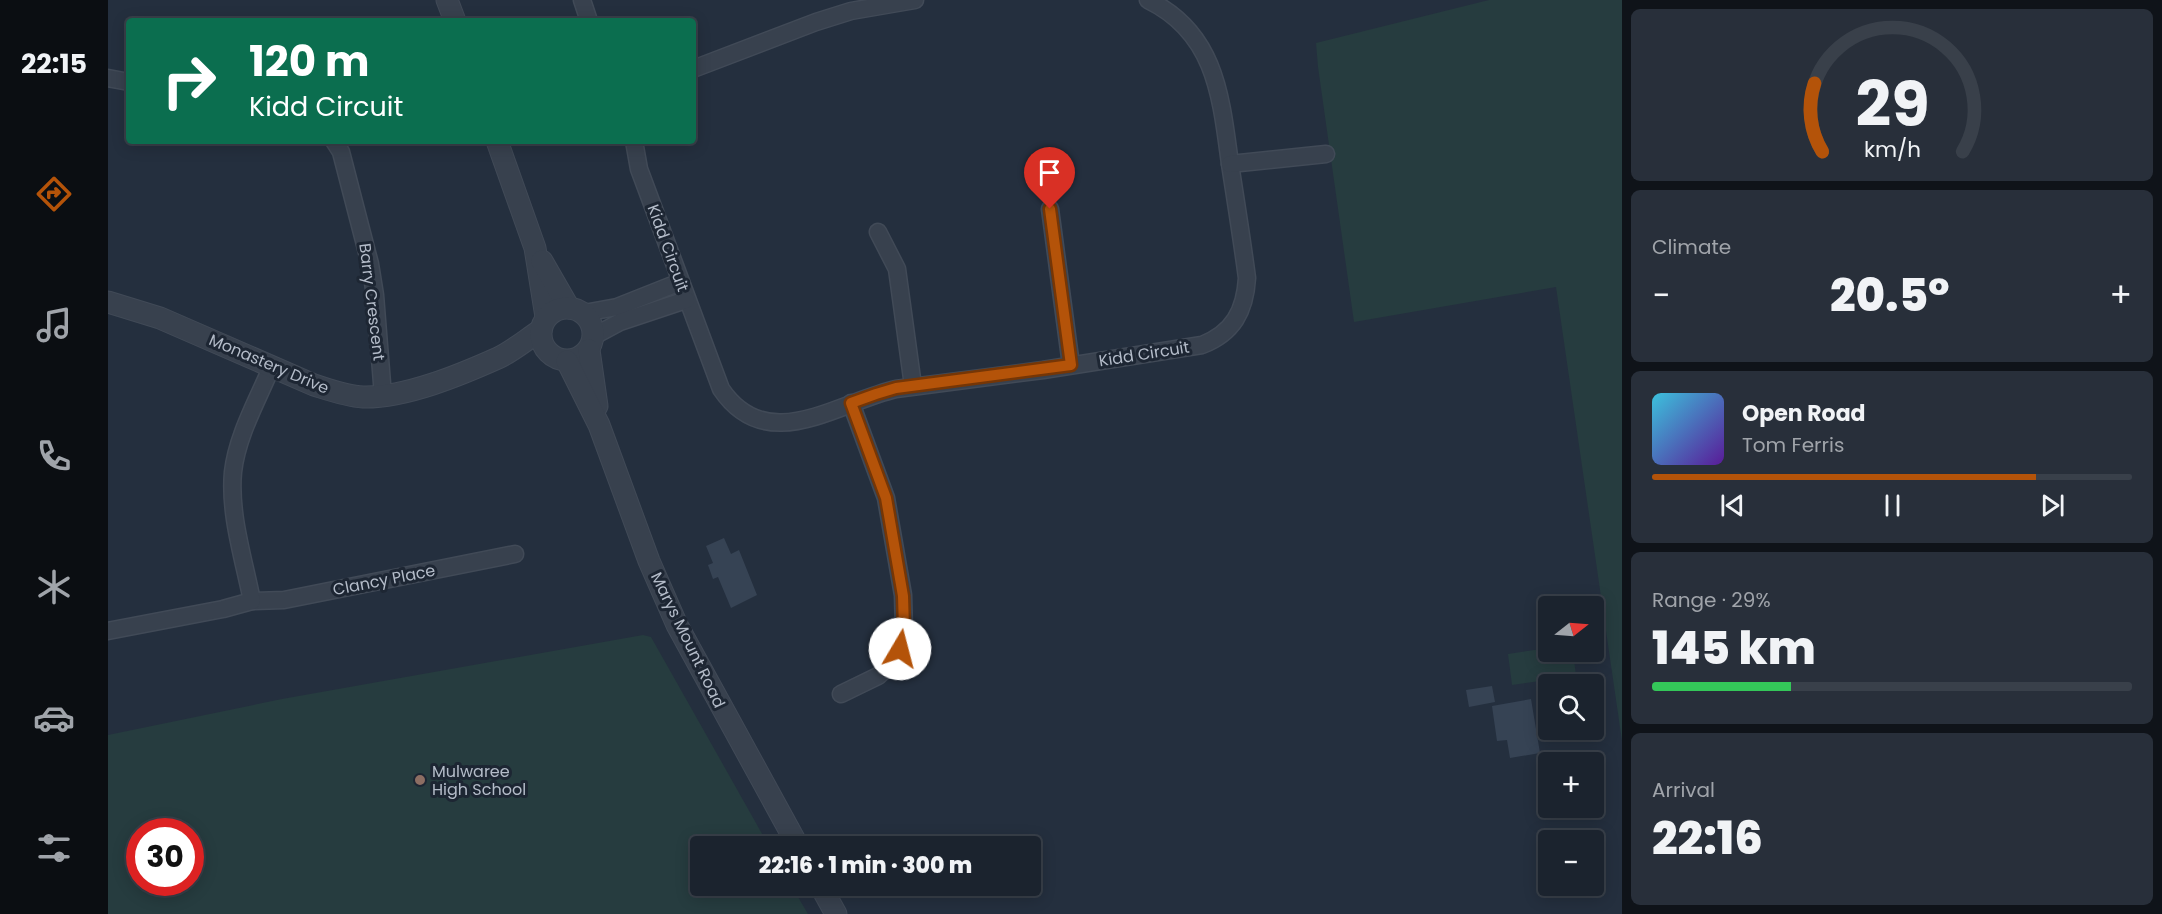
<!DOCTYPE html>
<meta charset="utf-8">
<style>
:root{--surface:#1b232e;--page:#282f3a;--text:#f1f3f6;--muted:#a0a4aa;--line:#39404a;--accent:#b45309}
body{margin:0;font-family:Poppins,sans-serif;background:var(--page);color:var(--text);height:100vh;display:flex;flex-direction:column;font-size:22px;white-space:nowrap}
*{box-sizing:border-box;margin:0}
p{font-size:20px;color:var(--muted)}
.icon{flex:none;width:33px;height:33px;fill:none;stroke:currentColor;stroke-width:2;stroke-linecap:round;stroke-linejoin:round}
.map{position:relative;flex:1;overflow:hidden}
.side{display:flex;flex-direction:column;gap:9px;padding:9px;background:#0f1319;width:540px}
.side>*{flex:none}
.top-card{position:absolute;left:18px;top:18px;width:570px;height:126px;border-radius:6px;box-shadow:0 3px 15px #0003,0 0 0 2px var(--line);background:#0b6e4f;color:#fff;overflow:hidden}
.needle{width:39px;rotate:73deg}
.controls{position:absolute;left:1430px;top:596px;display:grid;gap:12px}
.controls a{display:grid;place-items:center;width:66px;height:66px;border-radius:6px;background:var(--surface);box-shadow:0 3px 15px #0003,0 0 0 2px var(--line);font-size:30px}
.speed{position:absolute;left:18px;top:818px;display:flex;gap:12px;font-size:30px;font-weight:700;text-align:center}
.speed>*{display:grid;place-content:center;width:78px;height:78px;border-radius:50%;background:var(--surface);box-shadow:0 3px 15px #0003,0 0 0 2px var(--line);line-height:1}
.speed .limit{border:9px solid #d22;background:#fff;color:#111}
.pin{position:absolute;display:grid;place-items:center;width:51px;height:51px;color:#fff;margin:-62px -26px;border-radius:50% 50% 50% 0;rotate:-45deg;box-shadow:0 0 6px #0007}
.pin .icon{rotate:45deg}
.me{position:absolute;width:66px;margin:-33px;rotate:8deg;stroke-linejoin:round;filter:drop-shadow(0 0 4px #0008)}
.turn{display:flex;align-items:center;gap:21px;height:126px;padding:0 24px;font-size:27px}
.turn .icon{width:78px;height:78px;stroke-width:2.5}
.turn b{display:block;font-size:42px;line-height:51px}
.big{font-size:45px;font-weight:800;line-height:1.1}
.side .card{flex:1;display:flex;flex-direction:column;justify-content:center;gap:9px;min-width:0;padding:0 21px;border-radius:9px;background:var(--page)}
.side .dial{align-items:center;gap:0}
.dial svg{height:156px;overflow:visible;fill:none;stroke:var(--line);stroke-width:7;stroke-linecap:round;text-anchor:middle}
.dial text{fill:var(--text);stroke:none}
.song{display:flex;align-items:center;gap:18px}
.cover{width:72px;height:72px;border-radius:9px;background:linear-gradient(135deg,hsl(190 70% 55%),hsl(270 70% 35%))}
.played{height:6px;border-radius:3px;background:linear-gradient(90deg,var(--accent) 80%,var(--line) 80%)}
.keys{display:flex;justify-content:space-around;direction:ltr}
.heat{display:flex;justify-content:space-between;align-items:center;font-size:33px;direction:ltr}
.charge{height:9px;border-radius:4px;background:linear-gradient(90deg,#34c759 29%,var(--line) 0)}
.trip{position:absolute;left:582px;top:836px;width:351px;height:60px;border-radius:6px;background:var(--surface);box-shadow:0 3px 15px #0003,0 0 0 2px var(--line);font-weight:800;line-height:60px;text-align:center}
main{display:flex;flex:1;min-height:0}
.dock{display:flex;flex-direction:column;width:108px;justify-content:space-around;align-items:center;background:#0b0e12;color:var(--muted)}
.dock .icon{width:42px;height:42px}
.dock .current{color:var(--accent)}
.dock b{font-size:27px;color:var(--text)}
.map>svg:first-child{display:block}
.green{fill:#263c3f;fill-rule:evenodd}
.building{fill:#364354}
.lines{fill:none;stroke-linecap:round;stroke-linejoin:round}
.minor-casing{stroke:#414a57;stroke-width:19}
.tertiary-casing{stroke:#414a57;stroke-width:23}
.minor{stroke:#38414e;stroke-width:16}
.tertiary{stroke:#38414e;stroke-width:21}
.route-casing{stroke:#753606;stroke-width:15}
.route{stroke:#b45309;stroke-width:10}
.education-dot{fill:#8d6e63;stroke:#1d2633;stroke-width:2}
.labels{text-anchor:middle;dominant-baseline:central;stroke-width:6;stroke-linejoin:round;paint-order:stroke}
.street-label{font-size:16px;fill:#b4bcc9;stroke:#1d2633}
.poi-label{font-size:16px;fill:#b4bcc9;stroke:#1d2633;text-anchor:start}
</style>
<main>
<nav class="dock">
<b>22:15</b>
<svg class="icon current" aria-label="directions" viewBox="0 0 24 24"><path d="M12 3l9 9-9 9-9-9zM9 14v-3h6M13 9l2 2-2 2"/></svg>
<svg class="icon" aria-label="music" viewBox="0 0 24 24"><path d="M9 18V5l10-2v13"/><circle cx="6" cy="18" r="3"/><circle cx="16" cy="16" r="3"/></svg>
<svg class="icon" aria-label="phone" viewBox="0 0 24 24"><path d="M5 4h4l2 5-3 2q2 4 5 5l2-3 5 2v4C11 20 4 13 5 4z"/></svg>
<svg class="icon" aria-label="climate" viewBox="0 0 24 24"><path d="M12 3v18M4 7l16 10M4 17L20 7"/></svg>
<svg class="icon" aria-label="car" viewBox="0 0 24 24"><path d="M5 17H2v-5l4-1 3-4h7l3 4 3 1v5h-3M9 17h6M6 11h13"/><circle cx="7" cy="17" r="2"/><circle cx="17" cy="17" r="2"/></svg>
<svg class="icon" aria-label="filters" viewBox="0 0 24 24"><path d="M4 7h16M4 17h16"/><circle cx="9" cy="7" r="2"/><circle cx="15" cy="17" r="2"/></svg>
</nav>
<div class="map">
<svg width="1514" height="914" viewBox="0 0 1514 914">
<rect width="100%" height="100%" fill="#242f3e"/>
<!-- green -->
<g class="green">
<polygon points="1381,0 1514,0 1514,741 1448,287 1246,322 1210,67 1208,43"/>
<path d="M535,635L543,637L661,846H592V885H683L700,914H0V735L174,699ZM32,831H82V882H32Z"/>
<polygon points="1440,648 1440,651 1465,651 1468,676 1404,685 1400,654"/>
</g>
<!-- building -->
<g class="building">
<polygon points="616,538 623,554 631,550 649,595 623,608 610,577 605,579 600,565 605,563 598,546"/>
<polygon points="1384,686 1387,702 1361,707 1358,690"/>
<polygon points="1423,699 1432,753 1402,758 1399,740 1389,741 1384,706"/>
</g>
<g class="lines">
<!-- minor casing -->
<g class="minor-casing">
<g id="minor">
<polyline points="474,0 481,21"/>
<polyline points="585,69 708,22 743,11 807,0"/>
<polyline points="0,78 21,82"/>
<polyline points="226,141 233,152 262,264 267,295 275,396"/>
<path d="M526,141L531,169L613,389C659,457 728,403 788,389L935,370L1094,345C1125,333 1137,311 1139,278C1134,240 1128,202 1122,164C1113,97 1108,33 1040,0"/>
<polyline points="1122,164 1218,154"/>
<polyline points="942,209 963,365"/>
<polyline points="770,232 789,269 805,386"/>
<polyline points="476,313 509,307 572,282"/>
<polyline points="486,336 512,322 578,300"/>
<polyline points="144,601 176,600 407,554"/>
<path d="M0,631L115,609L144,601C136,560 121,514 125,472C129,436 149,401 163,368"/>
<polyline points="733,694 770,676 783,664 792,649 796,629 795,595 778,498 743,403"/>
</g>
</g>
<!-- tertiary casing -->
<g class="tertiary-casing">
<g id="tertiary">
<polyline points="339,0 347,21"/>
<polyline points="389,141 427,248 438,317"/>
<polyline points="434,261 461,308"/>
<path d="M0,302L52,318L206,385C222,390 238,396 255,397C297,398 352,375 390,358C405,351 419,339 433,330"/>
<circle cx="459" cy="334" r="26"/>
<polyline points="481,350 489,406"/>
<polyline points="459,361 491,425 541,561 569,625 690,846"/>
<polyline points="712,885 728,914"/>
</g>
</g>
<!-- minor -->
<use href="#minor" class="minor"/>
<!-- tertiary -->
<use href="#tertiary" class="tertiary"/>
</g>
<g class="lines">
<!-- route casing -->
<g class="route-casing">
<polyline id="route" points="792,649 796,629 795,596 778,498 743,403 768,394 788,388 963,365 942,209"/>
</g>
<!-- route -->
<use href="#route" class="route"/>
</g>
<!-- markers -->
<circle class="education-dot" cx="312" cy="780" r="6"/>
<g class="labels">
<!-- street labels -->
<g class="street-label">
<text transform="translate(560 248) rotate(70)">Kidd Circuit</text>
<text transform="translate(264 302) rotate(83)">Barry Crescent</text>
<text transform="translate(1036 354) rotate(-9)">Kidd Circuit</text>
<text transform="translate(161 364) rotate(23)">Monastery Drive</text>
<text transform="translate(276 580) rotate(-11)">Clancy Place</text>
<text transform="translate(580 640) rotate(64)">Marys Mount Road</text>
</g>
<!-- poi labels -->
<g class="poi-label">
<text x="324" y="771">Mulwaree<tspan x="324" dy="18">High School</tspan></text>
</g>
</g>
</svg>
<div class="controls">
<a><svg class="needle" viewBox="-14 -14 28 28"><path d="M0-13l5 13h-10z" fill="#e53935"/><path d="M0 13l5-13h-10z" fill="#a0a4aa"/></svg></a>
<a><svg class="icon" aria-label="search" viewBox="0 0 24 24"><circle cx="10" cy="10" r="6"/><path d="M15 15l6 6"/></svg></a>
<a>+</a>
<a>−</a>
</div>
<div class="speed"><div class="limit">30</div></div>
<div class="pin" style="left:942px;top:209px;background:#d93025"><svg class="icon" aria-label="arrive" viewBox="0 0 24 24"><path d="M6 21V4h12l-3 4 3 4H6"/></svg></div>
<svg class="me" style="left:792px;top:649px" viewBox="-20 -20 40 40"><circle r="19" fill="#fff"/><path d="M0-13L10 11 0 6-10 11z" fill="#b45309"/></svg>
<div class="trip">22:16 · 1 min · 300 m</div>
<div class="top-card">
<div class="turn"><svg class="icon" aria-label="right" viewBox="0 0 24 24"><path d="M7 20v-9h11M14 6l5 5-5 5"/></svg><div><b>120 m</b>Kidd Circuit</div></div>
</div>
</div>
<section class="side">
<div class="card dial"><svg viewBox="0 0 100 80">
<path d="M14 69A42 42 0 1 1 86 69"/>
<path d="M14 69A42 42 0 0 1 10 34" stroke="#b45309"/>
<text x="50" y="56" font-size="32" font-weight="700">29</text>
<text x="50" y="72" font-size="11">km/h</text>
</svg></div>
<div class="card"><p>Climate</p>
<div class="heat"><a>−</a><b class="big">20.5°</b><a>+</a></div>
</div>
<div class="card">
<div class="song"><i class="cover"></i><div><b>Open Road</b><p>Tom Ferris</p></div></div>
<div class="played"></div>
<div class="keys"><svg class="icon" aria-label="previous" viewBox="0 0 24 24"><path d="M18 5L8 12l10 7zM5 5v14"/></svg><svg class="icon" aria-label="pause" viewBox="0 0 24 24"><path d="M8 5v14M16 5v14"/></svg><svg class="icon" aria-label="next" viewBox="0 0 24 24"><path d="M6 5l10 7-10 7zM19 5v14"/></svg></div>
</div>
<div class="card"><p>Range · 29%</p><b class="big">145 km</b><div class="charge"></div></div>
<div class="card"><p>Arrival</p><b class="big">22:16</b></div>
</section>
</main>
